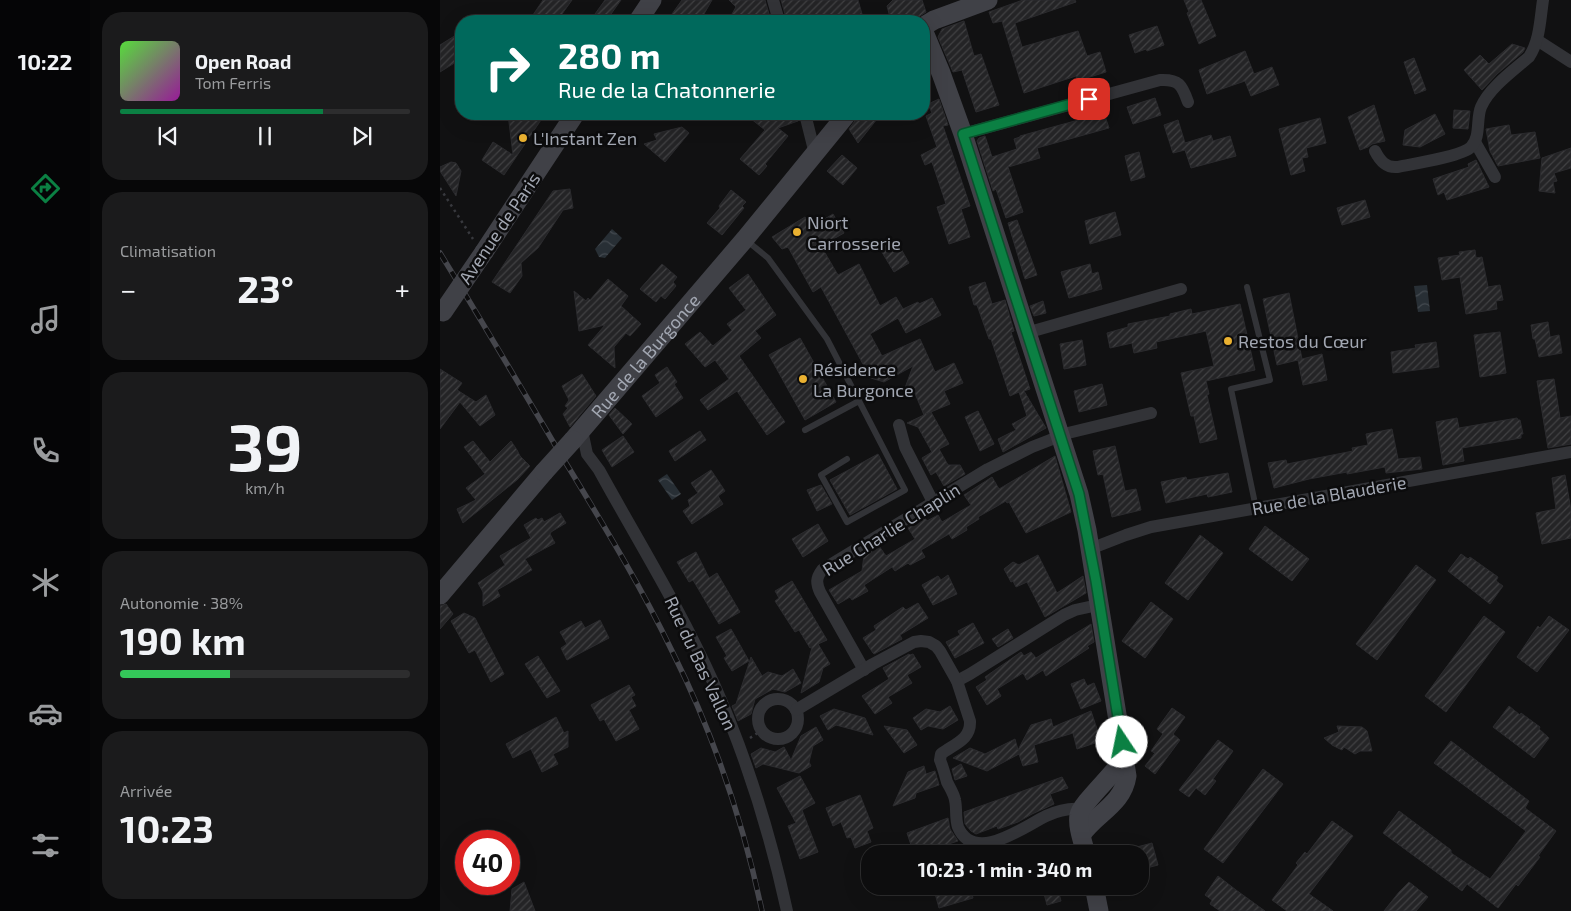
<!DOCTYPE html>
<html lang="fr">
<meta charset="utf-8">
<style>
:root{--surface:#0d0d0e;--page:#1b1b1c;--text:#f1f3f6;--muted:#9a9c9e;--line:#2d2d2e;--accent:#0b8043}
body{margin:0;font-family:"Exo 2",sans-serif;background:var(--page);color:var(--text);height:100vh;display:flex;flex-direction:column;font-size:19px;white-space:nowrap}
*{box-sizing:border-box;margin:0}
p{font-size:16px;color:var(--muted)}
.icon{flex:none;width:28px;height:28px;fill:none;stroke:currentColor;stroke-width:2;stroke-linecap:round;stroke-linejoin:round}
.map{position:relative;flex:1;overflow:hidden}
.drawer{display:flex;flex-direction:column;gap:12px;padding:12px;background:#070708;width:350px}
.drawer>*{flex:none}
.guide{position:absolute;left:15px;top:15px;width:475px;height:105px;border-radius:20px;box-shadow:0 5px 20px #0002,0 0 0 1px var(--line);background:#00695c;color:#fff;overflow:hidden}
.speed{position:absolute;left:15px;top:830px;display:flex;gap:10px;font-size:25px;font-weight:700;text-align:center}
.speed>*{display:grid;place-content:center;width:65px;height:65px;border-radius:50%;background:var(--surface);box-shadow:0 5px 20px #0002,0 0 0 1px var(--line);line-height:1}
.speed .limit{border:8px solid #d22;background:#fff;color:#111}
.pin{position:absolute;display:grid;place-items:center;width:42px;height:42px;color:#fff;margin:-21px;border-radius:10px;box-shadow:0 2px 8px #0006}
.me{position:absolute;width:55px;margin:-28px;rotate:349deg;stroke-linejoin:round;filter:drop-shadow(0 0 4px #0008)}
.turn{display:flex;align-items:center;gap:18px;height:105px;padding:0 20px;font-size:22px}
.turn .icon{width:65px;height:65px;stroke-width:2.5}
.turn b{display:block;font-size:35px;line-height:42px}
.big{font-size:38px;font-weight:700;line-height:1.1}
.drawer .tile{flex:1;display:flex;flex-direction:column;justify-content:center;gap:8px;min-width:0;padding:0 18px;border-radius:20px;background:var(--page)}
.drawer .dial{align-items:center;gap:0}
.dial b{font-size:65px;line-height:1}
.song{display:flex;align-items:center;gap:15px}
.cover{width:60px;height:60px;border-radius:8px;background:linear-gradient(135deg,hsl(110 70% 55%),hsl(300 70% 35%))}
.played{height:5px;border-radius:2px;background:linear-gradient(90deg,var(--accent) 70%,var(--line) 70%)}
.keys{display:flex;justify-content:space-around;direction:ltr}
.heat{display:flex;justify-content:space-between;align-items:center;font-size:28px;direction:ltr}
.charge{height:8px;border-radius:4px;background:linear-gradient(90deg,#34c759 38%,var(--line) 0)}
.trip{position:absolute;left:421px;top:845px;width:288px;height:50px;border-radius:20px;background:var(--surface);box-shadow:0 5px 20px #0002,0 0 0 1px var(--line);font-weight:700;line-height:50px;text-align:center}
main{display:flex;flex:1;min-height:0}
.dock{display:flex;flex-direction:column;width:90px;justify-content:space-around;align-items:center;background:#050506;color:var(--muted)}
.dock .icon{width:35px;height:35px}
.dock .active{color:var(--accent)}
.dock b{font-size:22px;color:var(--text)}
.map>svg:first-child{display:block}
.water{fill:url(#water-waves)}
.building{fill:url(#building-hatch);stroke:#2b2b2e}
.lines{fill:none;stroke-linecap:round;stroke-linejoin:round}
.path{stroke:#38393e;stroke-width:2.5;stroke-dasharray:2.5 4;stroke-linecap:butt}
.lane{stroke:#323337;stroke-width:6}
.street{stroke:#323337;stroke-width:12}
.secondary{stroke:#404147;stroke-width:19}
.rail-casing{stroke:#45464c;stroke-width:5.5}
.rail{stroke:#0c0c0d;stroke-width:4;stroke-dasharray:11;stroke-linecap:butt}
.secondary-bridge{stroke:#404147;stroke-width:19}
.route-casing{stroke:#07532c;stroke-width:12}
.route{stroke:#0b8043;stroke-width:9}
.poi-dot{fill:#eab131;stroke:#0c0c0d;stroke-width:2}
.labels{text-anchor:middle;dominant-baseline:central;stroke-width:5;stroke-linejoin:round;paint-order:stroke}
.poi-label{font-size:18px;fill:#a2a7b2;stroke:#0c0c0d;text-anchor:start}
.street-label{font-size:18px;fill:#a2a7b2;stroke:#0c0c0d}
</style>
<main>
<nav class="dock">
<b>10:22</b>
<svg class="icon active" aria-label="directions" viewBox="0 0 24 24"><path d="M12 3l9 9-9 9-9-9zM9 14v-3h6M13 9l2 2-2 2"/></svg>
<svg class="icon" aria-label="music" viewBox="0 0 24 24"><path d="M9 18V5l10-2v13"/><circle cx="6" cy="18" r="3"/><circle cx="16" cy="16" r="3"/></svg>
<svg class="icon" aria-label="phone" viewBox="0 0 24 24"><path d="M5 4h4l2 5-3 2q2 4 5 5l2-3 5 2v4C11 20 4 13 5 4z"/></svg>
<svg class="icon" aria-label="climate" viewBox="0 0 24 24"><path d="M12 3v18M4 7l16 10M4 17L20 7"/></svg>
<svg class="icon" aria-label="car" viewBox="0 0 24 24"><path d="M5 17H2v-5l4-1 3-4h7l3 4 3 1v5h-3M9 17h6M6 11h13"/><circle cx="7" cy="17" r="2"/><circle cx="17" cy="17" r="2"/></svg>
<svg class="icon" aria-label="filters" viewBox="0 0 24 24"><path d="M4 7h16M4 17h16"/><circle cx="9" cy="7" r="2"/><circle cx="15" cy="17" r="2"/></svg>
</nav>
<section class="drawer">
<div class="tile">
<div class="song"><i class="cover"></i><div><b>Open Road</b><p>Tom Ferris</p></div></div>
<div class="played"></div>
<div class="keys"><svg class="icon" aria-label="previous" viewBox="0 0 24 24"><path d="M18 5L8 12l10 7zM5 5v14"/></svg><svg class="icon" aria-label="pause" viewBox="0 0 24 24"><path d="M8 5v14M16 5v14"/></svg><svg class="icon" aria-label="next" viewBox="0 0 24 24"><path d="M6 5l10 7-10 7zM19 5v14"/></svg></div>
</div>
<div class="tile"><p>Climatisation</p>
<div class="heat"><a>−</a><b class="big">23°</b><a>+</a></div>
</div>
<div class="tile dial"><b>39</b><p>km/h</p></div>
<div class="tile"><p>Autonomie · 38%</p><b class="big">190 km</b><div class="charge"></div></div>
<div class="tile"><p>Arrivée</p><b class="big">10:23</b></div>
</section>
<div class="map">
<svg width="1131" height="911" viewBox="0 0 1131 911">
<defs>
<pattern id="water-waves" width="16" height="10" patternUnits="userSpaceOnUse" patternTransform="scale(1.25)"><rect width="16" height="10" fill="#282f35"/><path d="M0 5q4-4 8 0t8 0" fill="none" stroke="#444a50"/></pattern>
<pattern id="building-hatch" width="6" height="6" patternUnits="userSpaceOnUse" patternTransform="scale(1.25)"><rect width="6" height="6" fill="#242426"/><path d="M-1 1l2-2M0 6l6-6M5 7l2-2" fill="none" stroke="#414143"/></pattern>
</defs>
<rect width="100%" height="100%" fill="#111112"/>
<!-- water -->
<g class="water">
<polygon points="172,229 182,238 165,258 159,257 155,249"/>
<polygon points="987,285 990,311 978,312 974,286"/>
<polygon points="227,474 241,494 232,500 218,480"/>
</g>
<!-- building -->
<g class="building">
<polygon points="103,0 132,0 117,21 89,21"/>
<polygon points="165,0 181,0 166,21 150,21"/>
<polygon points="242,0 272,0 260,21 227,21"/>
<polygon points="289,0 325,0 331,21 288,21 296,7"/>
<polygon points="341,0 418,0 424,21 347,21"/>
<polygon points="453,0 482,0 486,12 472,21 451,21 447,6"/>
<polygon points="583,0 635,0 636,2 575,23 582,47 638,31 647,56 660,52 666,72 637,81 636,76 584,93 562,21 553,23 549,12"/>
<polygon points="744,0 761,0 776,36 759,44 747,13 749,12"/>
<polygon points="524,21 534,56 541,54 559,105 536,112 522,70 513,72 498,37 502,29"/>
<polygon points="717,26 724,45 707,51 706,49 695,53 689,35"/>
<polygon points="21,32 21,59 0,72 0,45"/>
<polygon points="1072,44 1085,48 1083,52 1057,74 1042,90 1024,70 1040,55 1049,64"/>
<polygon points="805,51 814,74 832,67 839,85 811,96 805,81 767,94 759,70"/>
<polygon points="974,58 986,90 975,94 964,62"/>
<polygon points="715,98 721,115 693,124 687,107"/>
<polygon points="499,99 508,125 503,126 530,206 521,209 530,237 509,244 497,207 506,204 492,162 485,165 481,155 497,147 486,116 492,113 488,104"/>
<polygon points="934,105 945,141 932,144 928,147 920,150 908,117"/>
<polygon points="1014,110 1030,111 1028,129 1013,128"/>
<polygon points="664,113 669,128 597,148 600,158 568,167 583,212 566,218 556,189 553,191 537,141 539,138 545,136 552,157 577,149 574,139 580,137 580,136"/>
<polygon points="68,114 105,114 64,175 42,160 53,142 73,155"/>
<polygon points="305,114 357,114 358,121 338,128 348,136 325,164 327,166 319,175 300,159 325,130"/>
<polygon points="420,114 441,114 418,143 409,129"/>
<polygon points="995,114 1005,134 980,147 963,145 965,130"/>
<polygon points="880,118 886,143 866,148 868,157 862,158 865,171 851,175 839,129"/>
<polygon points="738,120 745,143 771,135 773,141 790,136 796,156 751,168 745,150 733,153 724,125"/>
<polygon points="1069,125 1071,135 1095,132 1100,158 1058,166 1050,151 1046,129"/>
<polygon points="242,127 249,133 225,162 204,144 217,140 214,134"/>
<polygon points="1131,148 1131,168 1114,173 1117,181 1113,182 1115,193 1099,191 1102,158"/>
<polygon points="699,152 705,177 691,181 685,156"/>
<polygon points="402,155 417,168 403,185 387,171"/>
<polygon points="1036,160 1049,187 1007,200 1004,192 998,195 993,179 1029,167 1028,164"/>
<polygon points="11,162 16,163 21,171 16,196 0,171 0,167"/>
<polygon points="130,189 133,208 123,210 98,248 81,263 82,276 70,293 52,282 113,191"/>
<polygon points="291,190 306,202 302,206 304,208 282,235 267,223 280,208 279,206"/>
<polygon points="925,200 930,217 902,225 897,208"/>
<polygon points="675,212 681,235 650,244 645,221"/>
<polygon points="393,214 404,233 381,246 398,275 419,264 440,306 456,297 463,309 478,302 479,304 492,298 501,315 466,333 458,318 430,334 442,356 480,339 495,372 514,363 523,383 504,391 510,404 486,414 491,412 509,444 499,449 508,465 520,465 525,474 504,486 496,472 491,475 482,458 492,452 478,427 467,423 484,415 474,391 465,388 473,366 444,382 411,372 424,366 381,287 373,292 348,247 342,249 332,237 365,217 370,226 368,229"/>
<polygon points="577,220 597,275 585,279 568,223"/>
<polygon points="456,240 469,263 454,272 440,249"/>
<polygon points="1035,250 1036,258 1042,257 1048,287 1060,285 1063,300 1056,301 1057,309 1026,314 1020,277 1002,280 998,258 1020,255 1019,252"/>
<polygon points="222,264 237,277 233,282 236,286 225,299 221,296 216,302 200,289"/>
<polygon points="650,264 652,274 658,272 662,289 629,298 621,272"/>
<polygon points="308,274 336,315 315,331 321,338 299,356 345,422 327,435 297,391 268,410 260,400 289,379 275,360 265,367 245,344 260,332 273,346 292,330 287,324 306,310 289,288"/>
<polygon points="168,279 188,296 181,306 201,324 190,336 186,333 174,347 175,368 148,345 165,325 139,331 134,291 146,301 148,298 150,300"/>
<polygon points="545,282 552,304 565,300 574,331 571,332 590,389 584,391 606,428 563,452 558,439 576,430 572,424 587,416 579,392 570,396 551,339 549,339 537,305 534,305 529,287"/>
<polygon points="849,293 862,359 882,354 887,380 863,385 858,360 837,365 823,299"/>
<polygon points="603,301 606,313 594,316 590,306"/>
<polygon points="800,304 815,370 766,381 769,394 767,395 777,439 760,443 754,416 751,416 741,373 774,366 766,331 716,342 717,348 694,353 692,343 670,348 667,333 688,327 688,324 730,316 730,314 751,309 752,314"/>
<polygon points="1108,322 1110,337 1119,335 1122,353 1099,357 1095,339 1093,339 1091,325"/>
<polygon points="1060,332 1066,373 1040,377 1034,335"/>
<polygon points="360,338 396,402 365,420 329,355"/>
<polygon points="642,340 646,365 624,369 620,344"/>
<polygon points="996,342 999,367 953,373 951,352 976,348 975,345"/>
<polygon points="227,367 237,382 234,384 243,398 216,417 202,396 220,383 215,375"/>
<polygon points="0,369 22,383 17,390 36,402 46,395 55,415 40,426 20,402 0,429"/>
<polygon points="142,374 156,396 130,427 123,414 128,408 125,406 129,400 122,386"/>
<polygon points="1114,379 1120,418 1131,416 1131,444 1108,448 1097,381"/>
<polygon points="662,384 667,405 639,412 634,391"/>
<polygon points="175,408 192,424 183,434 169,415"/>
<polygon points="538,411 554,444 540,451 525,417"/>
<polygon points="1017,418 1019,428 1077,418 1078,420 1080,420 1083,434 1081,434 1081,438 1022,448 1024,461 1003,465 996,422"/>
<polygon points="952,429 958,459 980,457 982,469 946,473 945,467 907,474 907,472 869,479 834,488 828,463 846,460 847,464 913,451 912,448 928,445 926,434"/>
<polygon points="260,431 266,440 235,461 229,451"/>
<polygon points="183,436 194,452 172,467 162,450"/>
<polygon points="33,441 50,462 71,441 77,450 80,456 90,466 77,480 23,523 17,509 36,500 26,488 45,474 24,447"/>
<polygon points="675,446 685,491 696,489 701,510 672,517 663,474 658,475 653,451"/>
<polygon points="438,454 457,489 410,515 390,480"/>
<polygon points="615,456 631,512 586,533 569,502 567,503 566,501 538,517 539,519 526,527 527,530 512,539 509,534 481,550 485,557 470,565 468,563 455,571 452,567 424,585 428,591 412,600 410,597 398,604 389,590 422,571 424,555 439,546 446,556 475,539 468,528 485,518 487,521 498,515 502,522 531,505 524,495 552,477 559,489"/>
<polygon points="271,470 285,491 278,496 283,504 252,524 243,511 250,506 248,500 258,493 251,483"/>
<polygon points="788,473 792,492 768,497 767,494 726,503 721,482 746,477 747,480"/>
<polygon points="1125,475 1131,510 1131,538 1102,544 1096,513 1116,509 1112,478"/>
<polygon points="381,485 392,504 377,511 367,490"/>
<polygon points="120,513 126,523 111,532 110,534 115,543 85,559 92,570 57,590 60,596 43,606 43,592 38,583 65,565 60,556 91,538 84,525 96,518 98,520 102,518 104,522"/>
<polygon points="378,524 388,541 363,557 352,539"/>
<polygon points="825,526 869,559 852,581 809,549"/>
<polygon points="760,535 783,553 748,600 725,583"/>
<polygon points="256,552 269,578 277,573 300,612 279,624 253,580 249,582 237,562"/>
<polygon points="1021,554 1028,559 1030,557 1058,577 1056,581 1063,586 1050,604 1008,571"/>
<polygon points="598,555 617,593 643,576 646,593 605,617 587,582 576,587 573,581 571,582 564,569 573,562 579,565"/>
<polygon points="976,565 996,580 937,660 916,644"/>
<polygon points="508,575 517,594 493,605 482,585 498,576 501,580"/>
<polygon points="352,581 387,640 378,644 390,664 383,668 379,682 361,693 372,647 370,648 359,630 355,632 335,601 339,598 335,591"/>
<polygon points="711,602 733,619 705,658 682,641"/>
<polygon points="478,603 488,618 460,635 462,639 434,654 433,653 423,638 436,630 434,626 463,607 466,610"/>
<polygon points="6,604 13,614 0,629 0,606"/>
<polygon points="24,613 35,618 64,674 51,682 35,650 29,653 11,621"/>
<polygon points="1044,616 1065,632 1006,712 985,696"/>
<polygon points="1109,616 1129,630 1097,672 1077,657 1098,626 1100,628"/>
<polygon points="160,620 169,638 127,660 121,648 127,644 120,632 141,621 145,628"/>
<polygon points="533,623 544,643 515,658 506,642 520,635 518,631"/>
<polygon points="651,624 654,642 647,646 649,648 606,676 603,670 587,680 583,673 557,689 561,696 547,705 536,687 547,680 545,677 581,652 584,656 591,652 596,658"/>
<polygon points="291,629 309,661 292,671 284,658 287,656 276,637"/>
<polygon points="568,629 573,638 558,647 552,639"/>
<polygon points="469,654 470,655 473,654 481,667 467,675 472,683 448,697 452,703 435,714 422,696 449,679 443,668"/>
<polygon points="98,656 120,691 107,698 85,664"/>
<polygon points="311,657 322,676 328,672 342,676 353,669 361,683 345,692 333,689 315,699 311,714 298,721 292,706 296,704"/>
<polygon points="644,679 647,686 654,683 661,701 641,709 631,684"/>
<polygon points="189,685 195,695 191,697 196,706 189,710 199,729 176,741 164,719 160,721 151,705"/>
<polygon points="510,706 518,720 503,729 488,726 481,730 473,718 486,709 500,712"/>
<polygon points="1069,706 1080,715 1081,713 1100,727 1099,729 1109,738 1094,758 1053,727"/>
<polygon points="732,708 745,717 733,734 740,740 715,774 705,766 715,753 711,751 723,734 717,729"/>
<polygon points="394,709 425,718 433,735 396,725 388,730 380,716"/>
<polygon points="651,711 661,741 637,749 633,733 594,745 598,762 583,766 579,754 547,771 513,758 530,748 545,754 575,739 578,750 591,725 611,719 613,727"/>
<polygon points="116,717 124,733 128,731 128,747 113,754 118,764 102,772 91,749 73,758 66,744"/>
<polygon points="444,726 467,730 477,745 464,753"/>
<polygon points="897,726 922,727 927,731 932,751 920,751 915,754 904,747 902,750 892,745 884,738 899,732"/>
<polygon points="376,727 383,740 373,746 369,762 371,766 359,773 323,764 316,768 311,754 321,748 335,752 344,747 351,760 361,736"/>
<polygon points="778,740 793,751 773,779 776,781 765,795 756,788 749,797 739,790"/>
<polygon points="1011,741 1089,801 1085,808 1116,831 1098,856 1100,857 1078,886 1076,884 1058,908 1027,884 1022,891 943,833 959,811 1011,850 1011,853 1050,879 1086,831 994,763"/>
<polygon points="521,764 527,776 515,780 512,769"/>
<polygon points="484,766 486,774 495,771 499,785 476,793 475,798 453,806 468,772"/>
<polygon points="823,769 843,784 783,863 764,849"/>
<polygon points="360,776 375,803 362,810 378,852 360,859 348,826 356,823 337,788"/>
<polygon points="622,777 628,788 610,794 614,804 592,814 578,822 558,829 557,826 536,834 531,831 525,824 524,812"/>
<polygon points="420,795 433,828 427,831 431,842 415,848 411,837 407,838 401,822 393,826 386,808"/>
<polygon points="508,818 510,829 518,841 493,849 495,854 474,854 467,833"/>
<polygon points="892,821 913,836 869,894 893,911 847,911 832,900 858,865 856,863 865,852 867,854"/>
<polygon points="712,843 718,865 703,869 700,854 697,847"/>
<polygon points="778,876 796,890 825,911 780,911 770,904 772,900 765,895"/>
<polygon points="84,882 95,911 70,911 72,889"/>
<polygon points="969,882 988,897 976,911 944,911 959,892"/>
<polygon points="493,886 530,886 533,898 499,908"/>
<polygon points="602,886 617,886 621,901 607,905"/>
</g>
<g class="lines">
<!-- path -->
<g class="path">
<polyline points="0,188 33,239"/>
<polyline points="310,738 322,730"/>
</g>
<!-- lane -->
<g class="lane">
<polyline points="306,240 328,258 387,339 465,490 407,522 381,475 407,459"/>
<polyline points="807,287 830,380 791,389 816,508"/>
<polyline points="365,430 419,401"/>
</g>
<!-- street -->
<g class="street">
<polyline points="333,0 339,21"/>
<polyline points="1097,40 1131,62"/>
<polyline points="365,114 375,154"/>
<path d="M523,134L720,80C739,79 742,85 748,102"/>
<polyline points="1035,142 1055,177"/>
<path d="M935,151C940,161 946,168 957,167C972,164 1023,156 1031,147C1041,137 1036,119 1041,107C1049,88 1074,70 1089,57C1100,40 1100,20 1103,0"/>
<polyline points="586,333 741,289"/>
<polyline points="459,425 465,447 493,502"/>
<path d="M141,430L143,435L147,454L159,470C198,541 241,610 274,684C306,756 330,833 347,911"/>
<polyline points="650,549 686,535 711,527 1131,452"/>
<path d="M424,670L380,592C376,583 376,578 382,570L548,469L592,447L628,433L711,413"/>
<polyline points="517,681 530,674 624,615 635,610 658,605"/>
<circle cx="338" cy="719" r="20"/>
<path d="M356,710L433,664L474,642L481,641L489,642L496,646L500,651L517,681L530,721C531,740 514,744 501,754L500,760C503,767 505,775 507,782C510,788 514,794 515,800C517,809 515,818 518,827C534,865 585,826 606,816C617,811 628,808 640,809"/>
</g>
<!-- secondary -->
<g class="secondary">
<polyline points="198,21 212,0"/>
<polyline points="484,26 494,20 548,0"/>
<path d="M484,32L501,73L523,134L639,494L647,530L687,776C683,804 657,813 642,834"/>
<polyline points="44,252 135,114"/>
<path id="s1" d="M133,440L305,239L407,114"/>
<polyline points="0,595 104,472"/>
<path d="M646,854C643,842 637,827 639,815C640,805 676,772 685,757"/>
<polyline points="654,886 659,911"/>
</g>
<!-- rail casing -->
<g class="rail-casing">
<path id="rail" d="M0,253C40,318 79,384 118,450C158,516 199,582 232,651C273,733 303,821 322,911"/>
</g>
<!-- rail -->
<use href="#rail" class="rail"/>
<!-- secondary-bridge -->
<g class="secondary-bridge">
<polyline points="3,312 44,252"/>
<polyline points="104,472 133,440"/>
</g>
</g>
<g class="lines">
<!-- route casing -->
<g class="route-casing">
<polyline id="route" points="649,99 523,134 639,494 656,581 682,742"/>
</g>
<!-- route -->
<use href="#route" class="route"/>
</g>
<!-- markers -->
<g class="poi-dot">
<circle cx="83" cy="138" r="5"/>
<circle cx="357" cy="232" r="5"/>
<circle cx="788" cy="341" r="5"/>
<circle cx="363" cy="379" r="5"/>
</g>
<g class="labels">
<!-- poi labels -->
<g class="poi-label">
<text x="93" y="138">L'Instant Zen</text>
<text x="367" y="222">Niort<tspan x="367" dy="21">Carrosserie</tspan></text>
<text x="798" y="341">Restos du Cœur</text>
<text x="373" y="369">Résidence<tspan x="373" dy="21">La Burgonce</tspan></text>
</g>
<!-- street labels -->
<g class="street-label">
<text transform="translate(59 228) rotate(-56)">Avenue de Paris</text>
<text stroke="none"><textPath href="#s1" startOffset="111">Rue de la Burgonce</textPath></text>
<text transform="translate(889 495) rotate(-10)">Rue de la Blauderie</text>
<text transform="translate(451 529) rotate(-32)">Rue Charlie Chaplin</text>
<text transform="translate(261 663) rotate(65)">Rue du Bas Vallon</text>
</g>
</g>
</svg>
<div class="speed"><div class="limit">40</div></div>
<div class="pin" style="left:649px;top:99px;background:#d93025"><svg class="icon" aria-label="arrive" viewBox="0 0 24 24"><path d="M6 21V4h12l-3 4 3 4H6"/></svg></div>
<svg class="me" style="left:682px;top:742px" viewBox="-20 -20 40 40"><circle r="19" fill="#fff"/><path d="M0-13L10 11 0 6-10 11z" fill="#0b8043"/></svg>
<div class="trip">10:23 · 1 min · 340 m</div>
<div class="guide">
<div class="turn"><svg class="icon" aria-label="right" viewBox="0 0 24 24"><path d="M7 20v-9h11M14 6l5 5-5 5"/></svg><div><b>280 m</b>Rue de la Chatonnerie</div></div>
</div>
</div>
</main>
